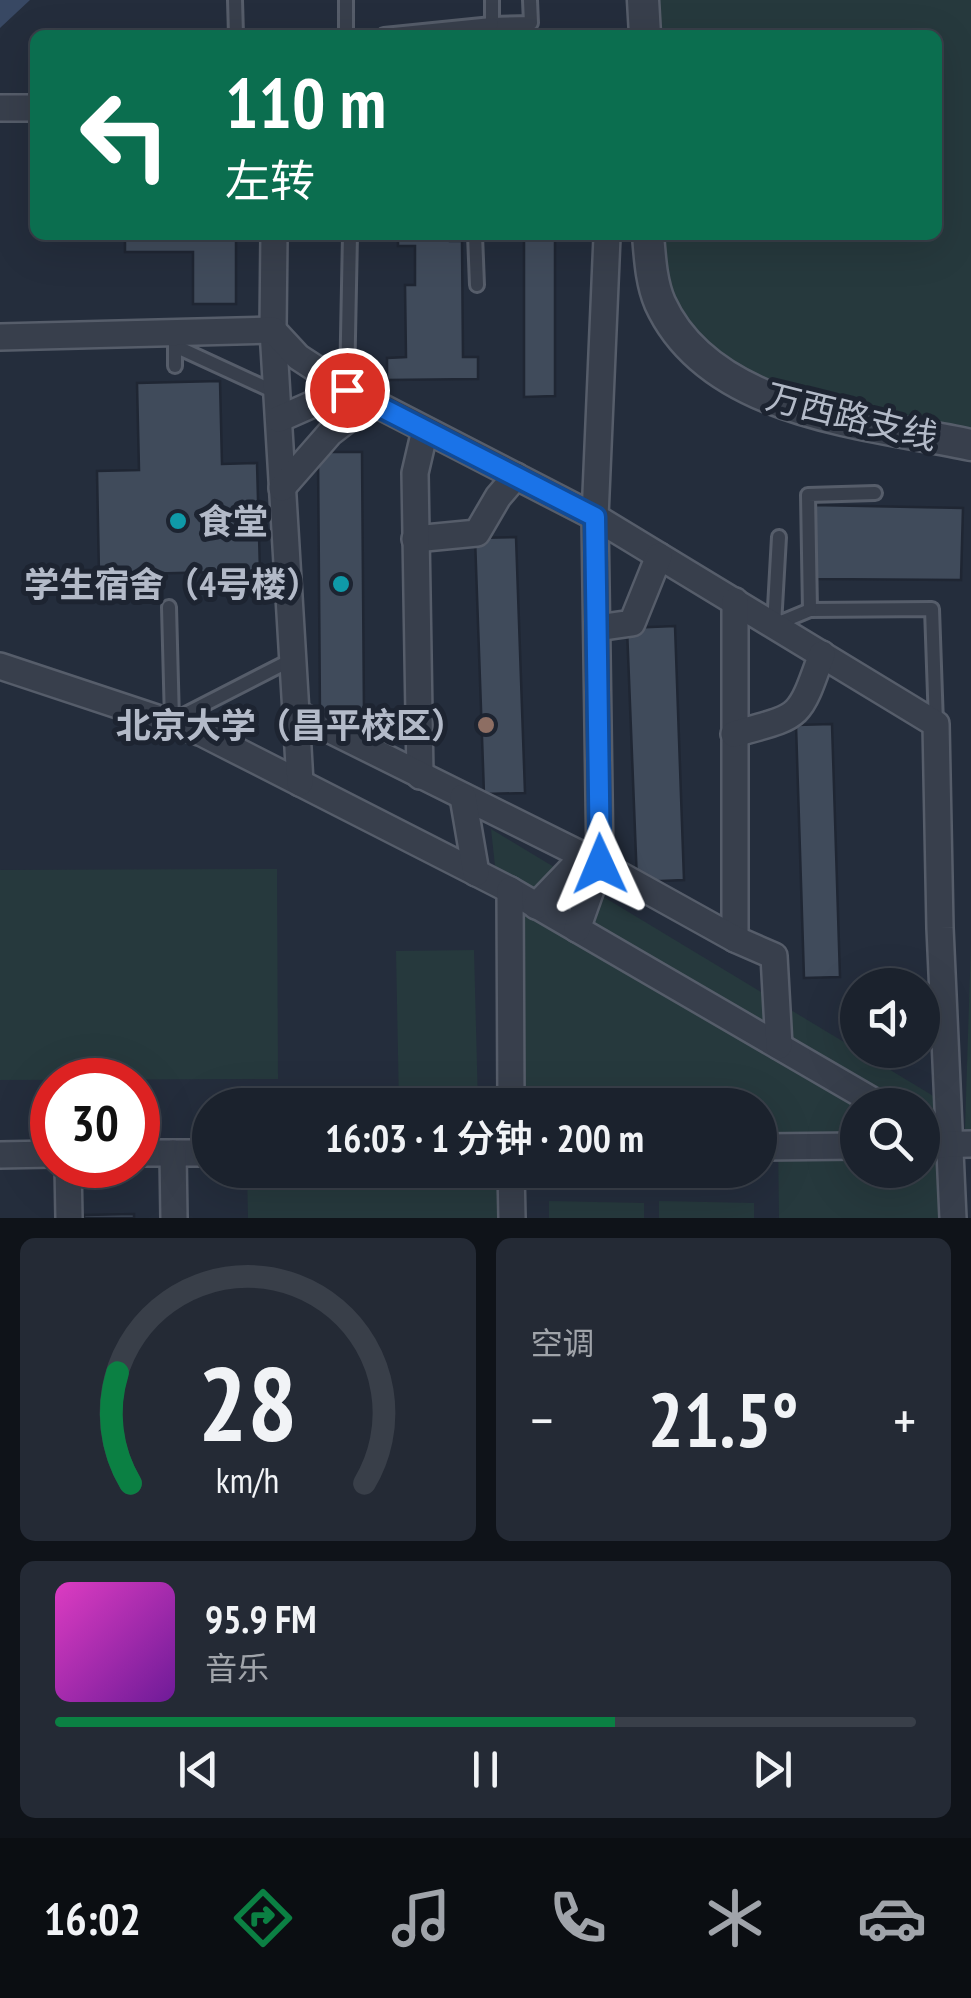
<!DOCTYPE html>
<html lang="zh">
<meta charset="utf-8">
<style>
:root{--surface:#1b222d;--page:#242a35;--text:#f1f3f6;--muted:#a0a4aa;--line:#393f49;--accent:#0b8043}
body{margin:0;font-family:"PT Sans Narrow","Noto Sans SC",sans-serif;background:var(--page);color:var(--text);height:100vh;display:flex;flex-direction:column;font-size:38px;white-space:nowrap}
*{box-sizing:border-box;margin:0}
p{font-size:32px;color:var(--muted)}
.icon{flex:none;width:55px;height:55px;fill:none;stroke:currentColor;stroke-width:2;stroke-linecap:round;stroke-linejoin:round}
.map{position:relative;height:1218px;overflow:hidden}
.sheet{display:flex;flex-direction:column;gap:20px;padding:20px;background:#0f1319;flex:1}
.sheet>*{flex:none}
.banner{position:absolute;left:30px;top:30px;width:912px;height:210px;border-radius:15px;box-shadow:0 10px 40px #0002,0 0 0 2px var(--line);background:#0b6e4f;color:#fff;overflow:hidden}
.tools{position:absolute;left:840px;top:968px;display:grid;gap:20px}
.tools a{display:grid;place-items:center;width:100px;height:100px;border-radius:50%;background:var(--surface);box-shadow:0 10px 40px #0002,0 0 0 2px var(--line);font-size:50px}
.speed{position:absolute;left:30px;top:1058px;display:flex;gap:20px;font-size:50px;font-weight:700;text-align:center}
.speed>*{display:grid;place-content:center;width:130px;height:130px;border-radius:50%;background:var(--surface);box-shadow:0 10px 40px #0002,0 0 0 2px var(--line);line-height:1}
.speed .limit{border:15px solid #d22;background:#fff;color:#111}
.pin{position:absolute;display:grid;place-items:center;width:85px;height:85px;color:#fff;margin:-42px;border:5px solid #fff;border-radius:50%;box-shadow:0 2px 10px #0007}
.me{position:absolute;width:110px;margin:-55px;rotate:359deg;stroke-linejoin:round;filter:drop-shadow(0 0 8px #0008)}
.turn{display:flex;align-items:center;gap:35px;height:210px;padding:0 30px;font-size:45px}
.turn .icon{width:130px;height:130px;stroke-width:2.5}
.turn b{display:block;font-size:70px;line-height:85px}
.big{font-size:75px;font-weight:600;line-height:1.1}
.sheet .tile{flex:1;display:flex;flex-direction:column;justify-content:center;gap:15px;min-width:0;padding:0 35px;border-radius:15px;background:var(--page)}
.sheet .dial{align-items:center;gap:0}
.dial svg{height:260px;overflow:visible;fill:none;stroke:var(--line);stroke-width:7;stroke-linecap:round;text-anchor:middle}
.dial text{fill:var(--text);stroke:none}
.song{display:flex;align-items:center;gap:30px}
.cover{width:120px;height:120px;border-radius:15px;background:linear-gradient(135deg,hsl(310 70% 55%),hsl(280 70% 35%))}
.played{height:10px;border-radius:5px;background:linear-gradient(90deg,var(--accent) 65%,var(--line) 65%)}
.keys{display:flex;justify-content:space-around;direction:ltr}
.heat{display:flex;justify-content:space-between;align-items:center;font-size:55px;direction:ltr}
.sheet .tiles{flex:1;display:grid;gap:20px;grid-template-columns:1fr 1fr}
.tile:last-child{grid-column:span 2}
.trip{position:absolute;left:192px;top:1088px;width:585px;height:100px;border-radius:50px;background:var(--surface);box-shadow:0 10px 40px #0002,0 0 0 2px var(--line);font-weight:600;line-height:100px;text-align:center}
.tab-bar{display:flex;height:160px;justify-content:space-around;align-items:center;background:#0b0e12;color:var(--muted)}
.tab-bar .icon{width:70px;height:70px}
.tab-bar .current{color:var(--accent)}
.tab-bar b{font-size:45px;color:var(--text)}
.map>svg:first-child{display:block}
.green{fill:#26393d;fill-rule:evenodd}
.water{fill:#384863}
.building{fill:#404b5b;stroke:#1f2633;stroke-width:2.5}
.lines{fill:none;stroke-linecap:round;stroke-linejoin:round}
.service-casing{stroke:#565d6a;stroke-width:18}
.minor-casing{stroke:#565d6a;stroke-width:30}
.tertiary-casing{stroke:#565d6a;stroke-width:35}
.service{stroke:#383f4c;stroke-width:12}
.minor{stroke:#383f4c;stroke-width:25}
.tertiary{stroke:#383f4c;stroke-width:30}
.route-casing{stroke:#114b97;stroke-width:25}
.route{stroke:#1a73e8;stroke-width:18}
.culture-dot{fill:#0f9aa8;stroke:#1d2431;stroke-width:4}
.education-dot{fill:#8d6e63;stroke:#1d2431;stroke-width:4}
.labels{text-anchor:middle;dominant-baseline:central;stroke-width:10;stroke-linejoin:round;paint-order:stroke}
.street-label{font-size:35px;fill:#b3bac8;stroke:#1d2431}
.poi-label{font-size:35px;font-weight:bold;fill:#b3bac8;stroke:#1d2431;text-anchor:end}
</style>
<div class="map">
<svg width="971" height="1218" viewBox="0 0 971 1218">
<rect width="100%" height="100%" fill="#242d3c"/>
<!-- green -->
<g class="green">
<polygon points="655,0 971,0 971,429 785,389 732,366 685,319 669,282 663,235 938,235 938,35 657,35"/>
<path d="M491,829L935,1097L943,1218H779L778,1137L760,1136V1105H521ZM858,1105H922V1170H858Z"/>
<polygon points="277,869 278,1079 0,1080 0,870"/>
<polygon points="971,941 971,1129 965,1129"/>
<polygon points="474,950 478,1105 399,1105 396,951"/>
<polygon points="247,1170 501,1170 502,1218 248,1218"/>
<polygon points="549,1201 644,1203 644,1218 549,1218"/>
<polygon points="659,1201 754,1203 754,1218 659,1218"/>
</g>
<!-- water -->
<polygon class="water" points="0,0 30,0 0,28"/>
<!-- building -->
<g class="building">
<polygon points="125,235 236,235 236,304 193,304 193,252 125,252"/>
<polygon points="398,235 450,235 450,241 462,241 463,357 478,357 478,379 387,380 387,358 406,357 405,285 415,285 415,246 398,246"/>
<polygon points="524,235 555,235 555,396 524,397"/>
<polygon points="220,381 222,464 257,463 260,571 99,575 97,471 139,470 137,383"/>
<polygon points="318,452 362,452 364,716 320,716"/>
<polygon points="813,505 963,508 961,580 811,579"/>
<polygon points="516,537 525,793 484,794 475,538"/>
<polygon points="675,626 684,880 637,882 627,628"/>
<polygon points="832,724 840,977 804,978 796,725"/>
<polygon points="134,1214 134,1218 84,1218 84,1215"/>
</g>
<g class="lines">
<!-- service casing -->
<g class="service-casing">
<g id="service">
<polyline points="235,0 236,35"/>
<polyline points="492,0 492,24 531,23 530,0"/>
<polyline points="346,35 346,0"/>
<polyline points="384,35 492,24"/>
<polyline points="475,235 477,285"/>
<polyline points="175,346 277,393"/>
<polyline points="175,366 175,340"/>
<polyline points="347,387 350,235"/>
<polyline points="779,537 774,625 810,610 932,609 936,724"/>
<polyline points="169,607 172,721 293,659"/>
<polyline points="810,610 808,495 875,493"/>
</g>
</g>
<!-- minor casing -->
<g class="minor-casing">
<g id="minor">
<polyline points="0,108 35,108"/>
<polyline points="274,235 273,330 296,713"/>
<polyline points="0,337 273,330 298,357 347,389 595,517 936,724 940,928 953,1218"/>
<polyline points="279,419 347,389"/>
<polyline points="282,488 330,433 370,402"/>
<polyline points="415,539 477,533 498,497 516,476"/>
<polyline points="735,601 735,939"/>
<polyline points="597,628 632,623 659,556"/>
<polyline points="0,666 202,733 510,890 880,1105"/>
<path d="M734,734C802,715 798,721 822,654"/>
<polyline points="420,776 415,473 425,430"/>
<polyline points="300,783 296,713 600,864 735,939 774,956 779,1046"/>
<polyline points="463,797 476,873"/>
<polyline points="510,890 511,1105"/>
<polyline points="536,906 584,856"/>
<polyline points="577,929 600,864 595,517 607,237"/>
<polyline points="922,1145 971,1144"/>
<polyline points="760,1147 858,1146"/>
<polyline points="138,1153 210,1153"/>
<polyline points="173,1153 174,1218"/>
<polyline points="0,1155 52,1154"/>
<polyline points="68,1165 69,1218"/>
<polyline points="511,1170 512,1218"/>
</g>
</g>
<!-- tertiary casing -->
<g class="tertiary-casing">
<g id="tertiary">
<polyline points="643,0 645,35"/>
<path d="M648,235C650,258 651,282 660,303C710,413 867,423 971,445"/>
</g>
</g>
<!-- service -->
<use href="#service" class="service"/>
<!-- minor -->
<use href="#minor" class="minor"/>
<!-- tertiary -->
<use href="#tertiary" class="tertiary"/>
</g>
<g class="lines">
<!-- route casing -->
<g class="route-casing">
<polyline id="route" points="347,390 595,517 600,864"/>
</g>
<!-- route -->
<use href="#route" class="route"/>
</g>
<!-- markers -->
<g class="culture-dot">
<circle cx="178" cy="521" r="10"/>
<circle cx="341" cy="584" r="10"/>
</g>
<circle class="education-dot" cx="486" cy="725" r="10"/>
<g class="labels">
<!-- street labels -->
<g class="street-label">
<text transform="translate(852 416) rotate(14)">万西路支线</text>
</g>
<!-- poi labels -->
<g class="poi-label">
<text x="198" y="521" text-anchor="start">食堂</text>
<text x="321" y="584">学生宿舍（4号楼）</text>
<text x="466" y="725">北京大学（昌平校区）</text>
</g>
</g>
</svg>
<div class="tools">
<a><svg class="icon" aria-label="sound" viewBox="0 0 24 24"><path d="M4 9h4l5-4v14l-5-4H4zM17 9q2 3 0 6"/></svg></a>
<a><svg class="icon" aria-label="search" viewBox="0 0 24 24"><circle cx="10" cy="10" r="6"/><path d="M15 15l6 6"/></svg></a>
</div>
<div class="speed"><div class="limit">30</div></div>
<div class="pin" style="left:347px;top:390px;background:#d93025"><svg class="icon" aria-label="arrive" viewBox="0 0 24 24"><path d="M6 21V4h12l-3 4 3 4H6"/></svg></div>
<svg class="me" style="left:600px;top:864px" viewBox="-20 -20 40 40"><path d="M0-17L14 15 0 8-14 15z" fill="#1a73e8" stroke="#fff" stroke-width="4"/></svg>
<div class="trip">16:03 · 1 分钟 · 200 m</div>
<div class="banner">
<div class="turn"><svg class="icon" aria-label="left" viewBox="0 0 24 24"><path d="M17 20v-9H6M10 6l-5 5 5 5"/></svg><div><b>110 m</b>左转</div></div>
</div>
</div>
<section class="sheet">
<div class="tiles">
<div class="tile dial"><svg viewBox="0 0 100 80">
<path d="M14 69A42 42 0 1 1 86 69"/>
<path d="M14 69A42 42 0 0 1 10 35" stroke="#0b8043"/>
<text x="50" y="56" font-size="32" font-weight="700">28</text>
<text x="50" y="72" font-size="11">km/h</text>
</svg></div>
<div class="tile"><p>空调</p>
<div class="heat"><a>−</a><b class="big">21.5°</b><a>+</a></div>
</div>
<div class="tile">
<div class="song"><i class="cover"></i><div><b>95.9 FM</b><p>音乐</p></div></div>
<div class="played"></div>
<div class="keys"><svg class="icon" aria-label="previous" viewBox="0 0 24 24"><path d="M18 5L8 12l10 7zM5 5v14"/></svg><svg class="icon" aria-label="pause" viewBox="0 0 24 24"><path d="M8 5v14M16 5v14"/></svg><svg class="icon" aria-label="next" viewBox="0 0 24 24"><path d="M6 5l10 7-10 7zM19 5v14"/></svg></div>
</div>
</div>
</section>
<nav class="tab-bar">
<b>16:02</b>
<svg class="icon current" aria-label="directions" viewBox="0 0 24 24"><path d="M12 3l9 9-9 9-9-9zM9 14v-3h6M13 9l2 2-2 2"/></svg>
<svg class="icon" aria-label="music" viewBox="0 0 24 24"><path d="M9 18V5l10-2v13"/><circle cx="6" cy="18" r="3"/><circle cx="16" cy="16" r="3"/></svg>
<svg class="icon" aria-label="phone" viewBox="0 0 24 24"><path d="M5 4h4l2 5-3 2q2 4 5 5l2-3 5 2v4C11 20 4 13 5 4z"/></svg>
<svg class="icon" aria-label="climate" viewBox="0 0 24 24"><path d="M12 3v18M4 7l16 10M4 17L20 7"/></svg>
<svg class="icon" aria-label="car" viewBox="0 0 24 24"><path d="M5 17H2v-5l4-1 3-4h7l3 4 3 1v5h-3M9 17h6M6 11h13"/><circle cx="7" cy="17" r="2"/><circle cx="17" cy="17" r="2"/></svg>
</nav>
